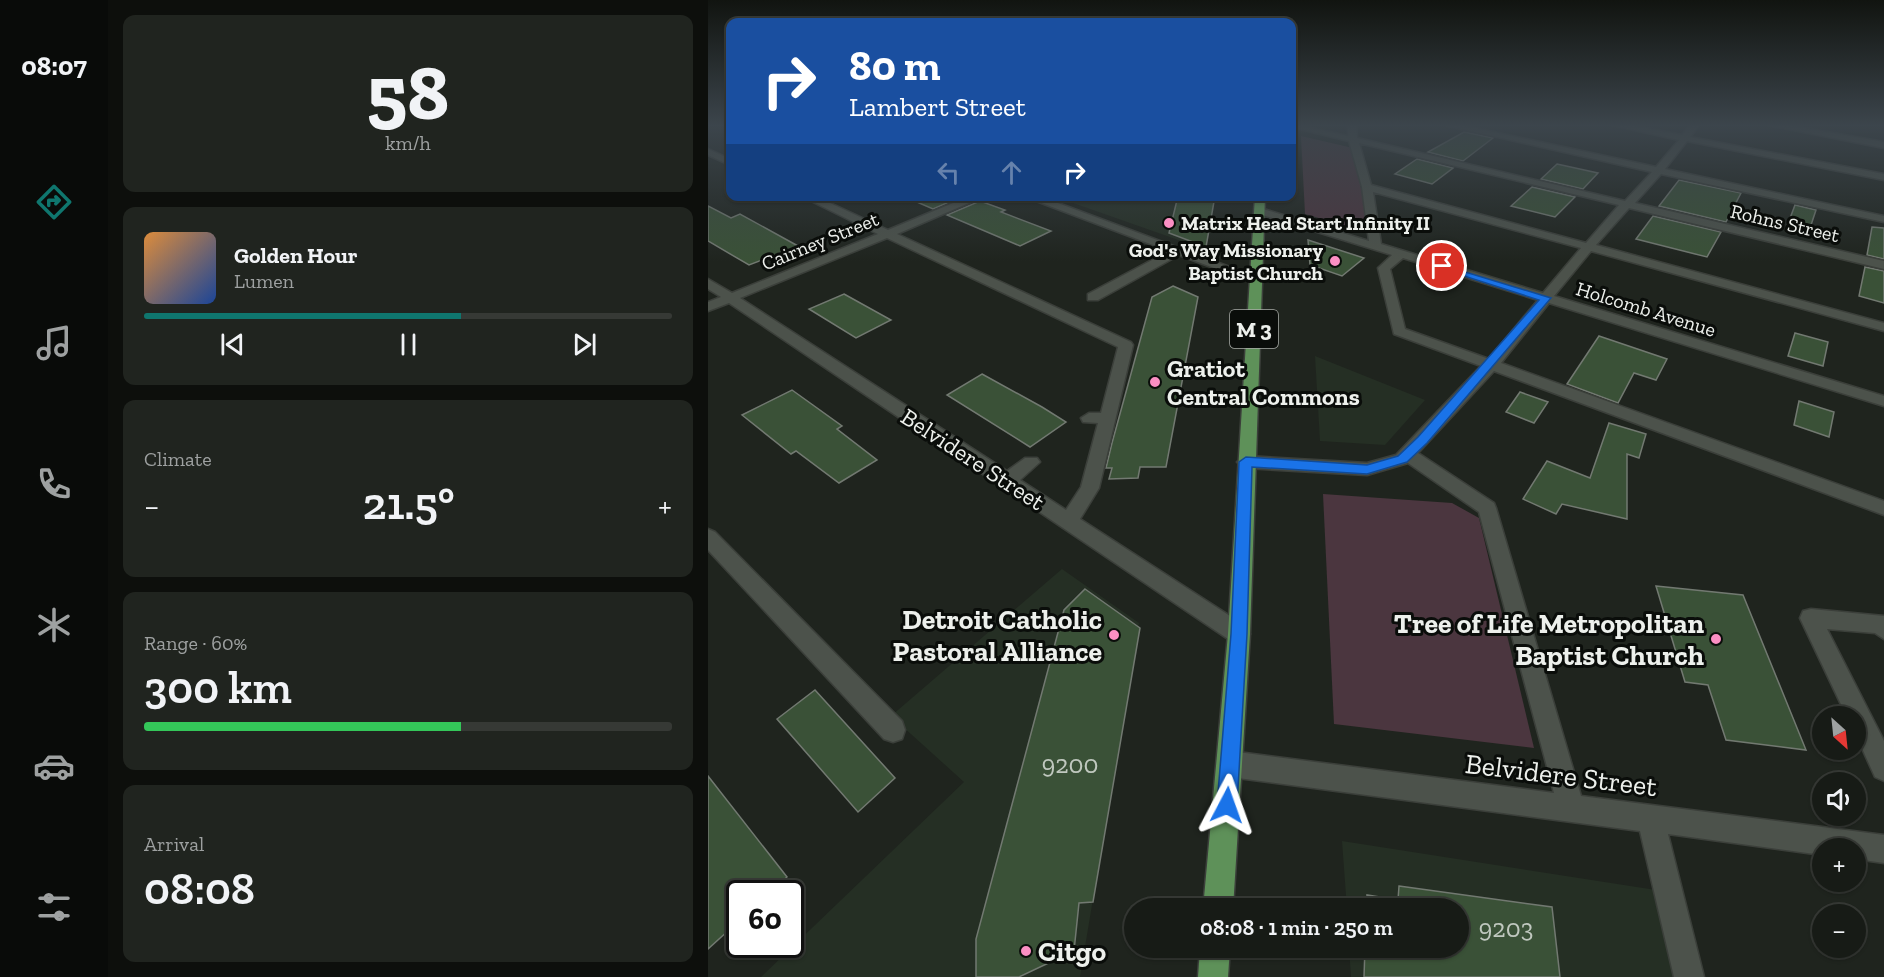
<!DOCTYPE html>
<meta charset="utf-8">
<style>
:root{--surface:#171b16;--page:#20241f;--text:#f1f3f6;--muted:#9ea1a1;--line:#363935;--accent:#0f766e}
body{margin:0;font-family:"Zilla Slab",serif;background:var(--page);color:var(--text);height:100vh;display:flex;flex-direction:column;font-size:22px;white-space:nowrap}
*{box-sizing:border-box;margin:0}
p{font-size:20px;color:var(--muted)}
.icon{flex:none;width:33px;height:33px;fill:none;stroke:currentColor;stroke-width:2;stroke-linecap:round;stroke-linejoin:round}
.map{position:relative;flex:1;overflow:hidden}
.details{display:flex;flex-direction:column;gap:15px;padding:15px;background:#0d0f0c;width:600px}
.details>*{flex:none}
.banner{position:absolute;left:18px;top:18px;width:570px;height:183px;border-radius:12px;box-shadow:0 2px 4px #0004,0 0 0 2px var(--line);background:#1a4fa0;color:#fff;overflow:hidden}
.needle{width:39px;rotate:153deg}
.buttons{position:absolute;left:1104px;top:706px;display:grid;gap:12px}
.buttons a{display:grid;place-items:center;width:54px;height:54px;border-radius:50%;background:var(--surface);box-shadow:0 2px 4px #0004,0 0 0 2px var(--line);font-size:30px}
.speed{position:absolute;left:18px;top:880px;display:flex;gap:12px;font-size:30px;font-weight:700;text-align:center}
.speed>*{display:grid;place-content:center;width:78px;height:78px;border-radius:50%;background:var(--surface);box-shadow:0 2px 4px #0004,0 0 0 2px var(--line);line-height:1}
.speed .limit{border:3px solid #111;border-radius:9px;background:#fff;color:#111}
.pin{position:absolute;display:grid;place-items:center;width:51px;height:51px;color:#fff;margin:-26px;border:3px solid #fff;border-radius:50%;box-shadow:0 2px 6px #0007}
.me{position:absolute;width:66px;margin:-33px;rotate:4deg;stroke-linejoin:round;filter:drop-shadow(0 0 4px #0008)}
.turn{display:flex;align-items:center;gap:21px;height:126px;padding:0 24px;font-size:27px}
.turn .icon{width:78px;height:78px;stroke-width:2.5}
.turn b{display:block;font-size:42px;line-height:51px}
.lanes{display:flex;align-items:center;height:57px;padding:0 24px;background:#0003;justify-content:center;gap:30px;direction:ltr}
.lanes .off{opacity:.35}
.big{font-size:45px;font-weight:600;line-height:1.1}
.details .widget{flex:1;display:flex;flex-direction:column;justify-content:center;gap:9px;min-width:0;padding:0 21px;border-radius:12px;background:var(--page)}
.details .dial{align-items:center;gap:0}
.dial b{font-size:78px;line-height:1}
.song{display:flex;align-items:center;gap:18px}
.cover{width:72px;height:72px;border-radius:9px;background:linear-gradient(135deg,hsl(30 70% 55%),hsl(220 70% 35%))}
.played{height:6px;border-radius:3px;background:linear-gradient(90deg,var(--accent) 60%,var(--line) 60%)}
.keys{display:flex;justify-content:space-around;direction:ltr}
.heat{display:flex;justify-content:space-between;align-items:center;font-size:33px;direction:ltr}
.charge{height:9px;border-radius:4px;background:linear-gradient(90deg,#34c759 60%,var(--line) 0)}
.trip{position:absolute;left:416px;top:898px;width:345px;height:60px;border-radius:30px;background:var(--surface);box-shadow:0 2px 4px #0004,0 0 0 2px var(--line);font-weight:600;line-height:60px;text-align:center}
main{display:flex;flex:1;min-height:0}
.menu{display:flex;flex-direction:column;width:108px;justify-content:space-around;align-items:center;background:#090b09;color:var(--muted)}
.menu .icon{width:42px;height:42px}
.menu .current{color:var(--accent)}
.menu b{font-size:27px;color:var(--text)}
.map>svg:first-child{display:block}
.built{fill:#252f24}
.green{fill:#4b363f}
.building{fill:#3a5137;stroke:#727971;stroke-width:1.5}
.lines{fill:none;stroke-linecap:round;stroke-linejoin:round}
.minor-casing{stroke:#3b3f3a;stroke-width:3}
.major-casing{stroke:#3b3f3a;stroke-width:3}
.minor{fill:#4c524b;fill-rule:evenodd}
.major{fill:#5e9159;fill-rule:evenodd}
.route{fill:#1a73e8;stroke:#114b97;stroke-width:1.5}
.poi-dot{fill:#fb8fc3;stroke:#0a0d0a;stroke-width:2}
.labels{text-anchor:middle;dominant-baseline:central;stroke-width:6;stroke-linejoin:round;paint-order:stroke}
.far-poi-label{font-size:20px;font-weight:bold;fill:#edf0ec;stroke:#0a0d0a;text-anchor:start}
.far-street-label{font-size:20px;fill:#edf0ec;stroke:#0a0d0a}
.shield{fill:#0a0d0a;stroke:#a9aca8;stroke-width:1.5}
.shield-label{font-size:22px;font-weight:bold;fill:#edf0ec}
.poi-label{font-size:24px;font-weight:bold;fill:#edf0ec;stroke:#0a0d0a;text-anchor:start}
.street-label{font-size:24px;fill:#edf0ec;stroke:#0a0d0a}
.near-number-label{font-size:26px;fill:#c0c8bf}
.near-poi-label{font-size:28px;font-weight:bold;fill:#edf0ec;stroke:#0a0d0a;text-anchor:end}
.near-street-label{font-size:28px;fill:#edf0ec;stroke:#0a0d0a}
</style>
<main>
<nav class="menu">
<b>08:07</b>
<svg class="icon current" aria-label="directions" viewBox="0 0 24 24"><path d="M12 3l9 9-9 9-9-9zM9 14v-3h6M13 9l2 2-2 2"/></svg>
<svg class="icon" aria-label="music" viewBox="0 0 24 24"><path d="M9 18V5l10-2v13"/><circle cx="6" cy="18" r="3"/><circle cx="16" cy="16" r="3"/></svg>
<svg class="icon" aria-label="phone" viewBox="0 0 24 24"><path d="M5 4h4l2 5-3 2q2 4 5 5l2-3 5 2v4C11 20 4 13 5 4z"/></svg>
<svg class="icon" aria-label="climate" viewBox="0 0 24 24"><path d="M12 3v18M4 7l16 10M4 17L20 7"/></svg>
<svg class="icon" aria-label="car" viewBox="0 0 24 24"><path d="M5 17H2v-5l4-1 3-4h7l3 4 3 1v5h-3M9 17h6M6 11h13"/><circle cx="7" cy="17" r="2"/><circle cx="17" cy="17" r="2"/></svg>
<svg class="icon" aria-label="filters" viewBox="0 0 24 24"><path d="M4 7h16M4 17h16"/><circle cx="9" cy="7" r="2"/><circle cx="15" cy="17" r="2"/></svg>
</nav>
<section class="details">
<div class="widget dial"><b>58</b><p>km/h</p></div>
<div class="widget">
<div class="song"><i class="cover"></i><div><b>Golden Hour</b><p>Lumen</p></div></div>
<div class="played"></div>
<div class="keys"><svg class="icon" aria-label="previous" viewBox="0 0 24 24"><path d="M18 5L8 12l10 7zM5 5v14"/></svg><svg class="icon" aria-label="pause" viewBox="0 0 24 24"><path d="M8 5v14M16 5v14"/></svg><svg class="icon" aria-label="next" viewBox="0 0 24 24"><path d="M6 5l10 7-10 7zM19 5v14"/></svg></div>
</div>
<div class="widget"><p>Climate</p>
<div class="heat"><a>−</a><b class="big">21.5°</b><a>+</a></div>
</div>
<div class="widget"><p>Range · 60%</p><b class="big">300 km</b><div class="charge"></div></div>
<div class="widget"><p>Arrival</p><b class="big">08:08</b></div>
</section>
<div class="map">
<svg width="1176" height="977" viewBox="0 0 1176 977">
<rect width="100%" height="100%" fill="#1f241e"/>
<!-- built -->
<g class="built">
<polygon points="348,197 505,197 496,249"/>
<polygon points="607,356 717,400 677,445 612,441"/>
<polygon points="354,569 431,623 372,977 53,977 256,782 183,716"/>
<polygon points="634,841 948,890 968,977 643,977 641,948 750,948 750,909 639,909"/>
</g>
<!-- green -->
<g class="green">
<polygon points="593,136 645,148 662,233 597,214"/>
<polygon points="615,494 744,503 771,518 826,748 626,724"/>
</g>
<!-- building -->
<g class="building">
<polygon points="756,132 785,138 755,161 720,152"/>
<polygon points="709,159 745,168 724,184 687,174"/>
<polygon points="849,164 890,173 875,189 833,179"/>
<polygon points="971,180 1033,193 1018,222 951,206"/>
<polygon points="824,187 867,197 847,217 803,206"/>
<polygon points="195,196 255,196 225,209"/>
<polygon points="470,196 507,196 498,247 461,233"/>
<polygon points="272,201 297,210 293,212 343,231 312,246 239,215"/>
<polygon points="1087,205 1108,210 1100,234 1078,229"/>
<polygon points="0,206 23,218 32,214 90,246 41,265 0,241"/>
<polygon points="945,216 1013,232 999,257 928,239"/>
<polygon points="1164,227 1176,228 1176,259 1159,255"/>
<polygon points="600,240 656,258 634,276 602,265"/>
<polygon points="1157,267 1176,271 1176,303 1151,296"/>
<polygon points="465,286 490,297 458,467 432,467 430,478 401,479 404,468 398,468 404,443 444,297"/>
<polygon points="136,294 183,320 148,338 101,309"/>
<polygon points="1087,333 1120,342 1115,366 1080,356"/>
<polygon points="891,336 959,359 948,380 926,373 910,403 859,384"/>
<polygon points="274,374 334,407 358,422 322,447 239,395"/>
<polygon points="84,390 134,426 129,429 169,460 131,483 88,451 83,454 34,415"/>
<polygon points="812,392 840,402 826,423 798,412"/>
<polygon points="1091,401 1126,412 1121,437 1086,425"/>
<polygon points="901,423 938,434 931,458 919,454 919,519 854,504 848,514 815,499 839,461 882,478"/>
<polygon points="948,586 1035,595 1098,750 1018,740 1000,685 977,682"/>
<polygon points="377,589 432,628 385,902 371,903 366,951 311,977 268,977 268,939 356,610"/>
<polygon points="107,690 187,778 150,812 69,719"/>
<polygon points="0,776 79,877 60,894 32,894 32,920 0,949"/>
<polygon points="691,886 844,907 852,977 656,977 657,948 750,948 750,909 659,909 659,895 690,900"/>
</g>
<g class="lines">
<!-- minor casing -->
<g class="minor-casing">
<g id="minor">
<path d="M584,124L640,136V124H648L649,138L917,201L944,172L732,124H748L948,167L971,140L900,124H917L974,135L983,124H992L982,137L1176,174V180L979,141L957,169L1176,216V222L953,174L927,203L1176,261V269L921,208L888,245L1176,323V331L883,251L846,296L1176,396V406L841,303L793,363L1176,501V515L786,371L710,453L786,503L788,508L873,796L1176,835V863L1148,859V849H1114V855L960,834L996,977H966L932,831L522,777L513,773L509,764L513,755L522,751L846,793L771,512L700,463L659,475L538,468L529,462L538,456L659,463L688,455L773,366L686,334L670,268L684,255L548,213L547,211L552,208L661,241L654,187L641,141L584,127ZM651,143L911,205L878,243L663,185ZM665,192L873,248L835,293L673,244ZM695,258L830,300L781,359L697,329L682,269Z"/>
<polygon points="1055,124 1074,124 1176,142 1176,148"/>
<polygon points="0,149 22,159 22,165 0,155"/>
<path d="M93,196H107L180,230L262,196H277L189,234L423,342L425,345L391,488L372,519L539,627L542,634L539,641L531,644L523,641L21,303L0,311V302L13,297L0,289V279L24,293L170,234ZM179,238L410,347L393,413H381L373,418L375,422L390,423L373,487L358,510L312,480L332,462L329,458H317L299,471L32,298Z"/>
<polygon points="315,196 331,196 554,279 548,283 544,282 471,255 390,300 380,300 380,294 461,251"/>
<polygon points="0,529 7,532 194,721 197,730 194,739 185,742 176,739 0,550"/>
<polygon points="1103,609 1176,616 1176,639 1167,633 1119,629 1176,741 1176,781 1167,777 1148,735 1148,717 1139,717 1092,618 1095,611"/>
</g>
</g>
<!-- major casing -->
<g class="major-casing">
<g id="major">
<polygon points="547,196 557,196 542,634 525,909 495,909 520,634"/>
<polygon points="492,948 522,948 520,977 490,977"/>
</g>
</g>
<!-- minor -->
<use href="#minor" class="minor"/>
<!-- major -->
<use href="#major" class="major"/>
</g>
<!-- sky -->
<linearGradient id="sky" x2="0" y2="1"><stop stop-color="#111410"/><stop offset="0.48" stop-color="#3c454c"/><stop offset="1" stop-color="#3c454c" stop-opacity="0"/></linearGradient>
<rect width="1176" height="261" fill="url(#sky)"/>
<!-- route -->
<polygon class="route" points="731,264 843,298 719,443 699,462 659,474 544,467 539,634 529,805 526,812 519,815 511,812 509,805 523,634 531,462 538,457 659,465 690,456 710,437 831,300 731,268"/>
<!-- markers -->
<g class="poi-dot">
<circle cx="461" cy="223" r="6"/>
<circle cx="627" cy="261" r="6"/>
<circle cx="447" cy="382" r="6"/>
<circle cx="406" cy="635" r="6"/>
<circle cx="1008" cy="639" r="6"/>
<circle cx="318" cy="951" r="6"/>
</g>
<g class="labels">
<!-- far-poi labels -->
<g class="far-poi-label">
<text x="473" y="223">Matrix Head Start Infinity II</text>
<text x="615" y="250" text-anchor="end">God's Way Missionary<tspan x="615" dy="23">Baptist Church</tspan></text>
</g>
<!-- far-street labels -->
<g class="far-street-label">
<text transform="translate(1077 223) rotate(13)">Rohns Street</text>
<text transform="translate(112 241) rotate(-22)">Cairney Street</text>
<text transform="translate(938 309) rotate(17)">Holcomb Avenue</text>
</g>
<!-- shield labels -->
<rect class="shield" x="522" y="310" width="48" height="38" rx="4.5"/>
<g class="shield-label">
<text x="546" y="329">M 3</text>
</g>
<!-- poi labels -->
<g class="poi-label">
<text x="459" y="368">Gratiot<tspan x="459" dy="28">Central Commons</tspan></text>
</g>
<!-- street labels -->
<g class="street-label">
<text transform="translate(265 459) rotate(33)">Belvidere Street</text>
</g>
<!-- near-number labels -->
<g class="near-number-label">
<text x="362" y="764">9200</text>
<text x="798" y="928">9203</text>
</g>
<!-- near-poi labels -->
<g class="near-poi-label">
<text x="394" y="619">Detroit Catholic<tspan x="394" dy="32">Pastoral Alliance</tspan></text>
<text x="996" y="623">Tree of Life Metropolitan<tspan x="996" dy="32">Baptist Church</tspan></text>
<text x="330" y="951" text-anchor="start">Citgo</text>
</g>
<!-- near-street labels -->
<g class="near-street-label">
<text transform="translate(853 775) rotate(7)">Belvidere Street</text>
</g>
</g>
</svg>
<div class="buttons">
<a><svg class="needle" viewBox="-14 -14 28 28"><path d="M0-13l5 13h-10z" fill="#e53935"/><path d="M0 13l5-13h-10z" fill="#9ea1a1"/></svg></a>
<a><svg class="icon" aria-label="sound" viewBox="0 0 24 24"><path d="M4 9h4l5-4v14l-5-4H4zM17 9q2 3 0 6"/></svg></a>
<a>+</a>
<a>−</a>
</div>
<div class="speed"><div class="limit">60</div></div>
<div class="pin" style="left:734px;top:266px;background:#d93025"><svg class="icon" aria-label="arrive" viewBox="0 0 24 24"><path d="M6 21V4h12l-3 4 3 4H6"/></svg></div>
<svg class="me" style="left:519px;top:805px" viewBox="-20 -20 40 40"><path d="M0-17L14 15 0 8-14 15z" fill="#1a73e8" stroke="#fff" stroke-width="4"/></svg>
<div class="trip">08:08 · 1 min · 250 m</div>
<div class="banner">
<div class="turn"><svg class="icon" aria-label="right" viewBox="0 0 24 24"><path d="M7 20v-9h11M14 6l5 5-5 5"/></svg><div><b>80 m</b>Lambert Street</div></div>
<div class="lanes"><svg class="icon off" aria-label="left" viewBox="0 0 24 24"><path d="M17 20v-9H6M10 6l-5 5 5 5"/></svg><svg class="icon off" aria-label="ahead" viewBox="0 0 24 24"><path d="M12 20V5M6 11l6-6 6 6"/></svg><svg class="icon" aria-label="right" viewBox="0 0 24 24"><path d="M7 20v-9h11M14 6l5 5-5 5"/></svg></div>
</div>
</div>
</main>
